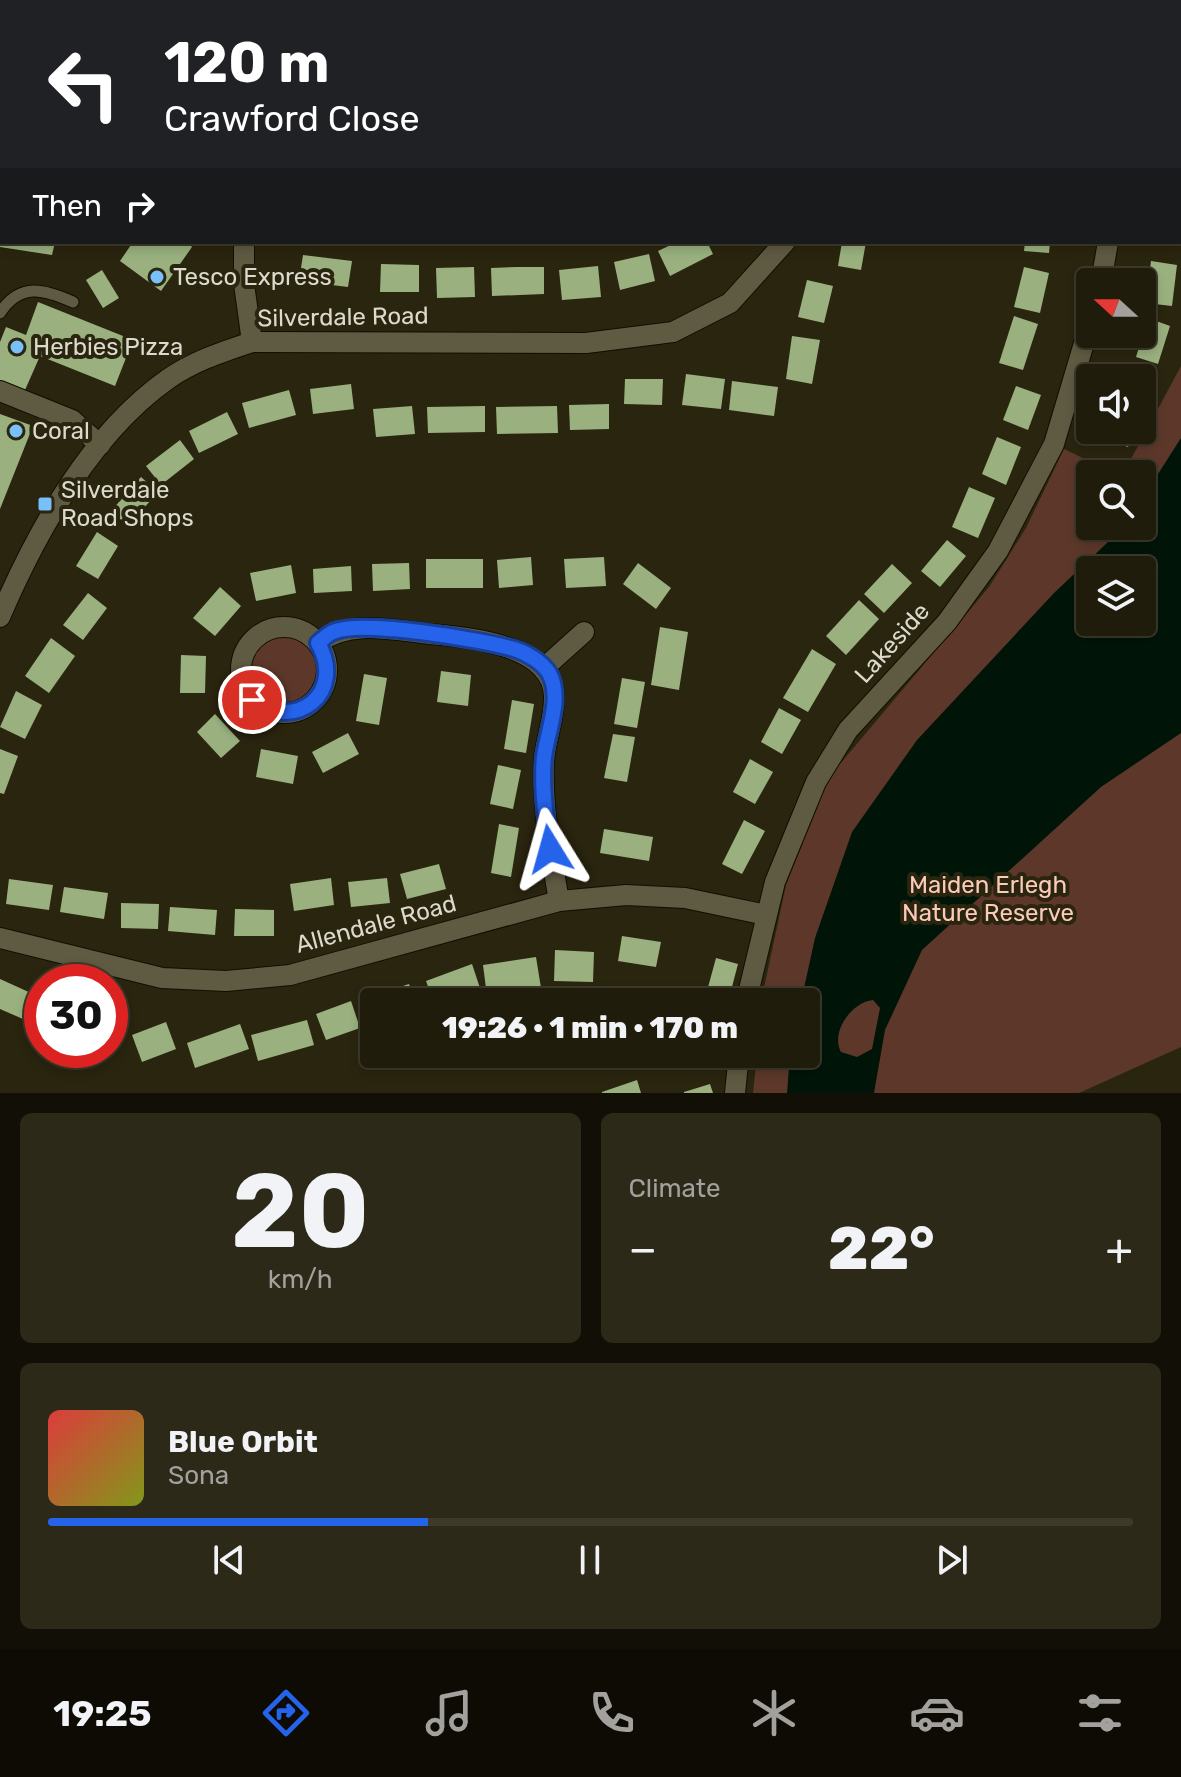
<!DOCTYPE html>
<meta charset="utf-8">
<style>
:root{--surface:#201c0b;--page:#2d2919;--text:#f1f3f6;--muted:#a2a19d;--line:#3d3a2c;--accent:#2563eb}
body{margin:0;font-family:Rubik,sans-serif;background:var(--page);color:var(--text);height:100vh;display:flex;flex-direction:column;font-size:30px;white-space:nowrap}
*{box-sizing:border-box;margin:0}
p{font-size:26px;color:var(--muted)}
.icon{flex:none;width:44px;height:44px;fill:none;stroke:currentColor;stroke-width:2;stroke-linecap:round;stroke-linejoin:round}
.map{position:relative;height:1093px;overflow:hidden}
.side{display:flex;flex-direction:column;gap:20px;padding:20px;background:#120f06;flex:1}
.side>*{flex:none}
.guide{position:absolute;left:0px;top:0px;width:1182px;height:244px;box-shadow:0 4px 12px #0003,0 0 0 2px var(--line);background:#202124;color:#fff;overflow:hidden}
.needle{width:52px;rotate:291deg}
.buttons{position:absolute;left:1076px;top:268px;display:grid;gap:16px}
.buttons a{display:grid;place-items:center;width:80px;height:80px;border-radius:8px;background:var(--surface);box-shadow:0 4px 12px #0003,0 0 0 2px var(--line);font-size:40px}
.speed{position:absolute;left:24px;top:964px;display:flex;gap:16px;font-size:40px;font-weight:700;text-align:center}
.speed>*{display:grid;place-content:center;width:104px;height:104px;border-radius:50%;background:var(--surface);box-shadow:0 4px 12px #0003,0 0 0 2px var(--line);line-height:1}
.speed .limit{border:12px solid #d22;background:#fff;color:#111}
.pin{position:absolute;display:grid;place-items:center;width:68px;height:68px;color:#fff;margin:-34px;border:4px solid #fff;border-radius:50%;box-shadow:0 2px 8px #0007}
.me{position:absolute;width:88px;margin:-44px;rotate:352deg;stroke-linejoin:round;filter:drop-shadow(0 0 6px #0008)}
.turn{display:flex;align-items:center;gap:28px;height:168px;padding:0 32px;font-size:36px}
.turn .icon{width:104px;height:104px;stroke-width:2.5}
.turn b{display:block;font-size:56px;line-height:68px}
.then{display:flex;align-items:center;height:76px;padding:0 32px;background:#0003;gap:16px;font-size:30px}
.big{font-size:60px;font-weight:800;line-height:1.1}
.side .widget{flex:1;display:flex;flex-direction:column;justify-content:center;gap:12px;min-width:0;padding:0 28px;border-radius:12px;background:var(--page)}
.side .dial{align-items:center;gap:0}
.dial b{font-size:104px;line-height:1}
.song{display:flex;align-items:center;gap:24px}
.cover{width:96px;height:96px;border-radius:12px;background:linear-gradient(135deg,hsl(0 70% 55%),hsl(70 70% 35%))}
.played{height:8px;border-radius:4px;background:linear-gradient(90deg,var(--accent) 35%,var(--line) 35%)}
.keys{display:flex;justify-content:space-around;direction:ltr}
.heat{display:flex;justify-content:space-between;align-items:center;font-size:44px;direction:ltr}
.side .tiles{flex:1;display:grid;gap:20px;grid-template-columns:1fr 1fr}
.widget:last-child{grid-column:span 2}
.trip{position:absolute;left:360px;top:988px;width:460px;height:80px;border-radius:8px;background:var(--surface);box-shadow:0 4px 12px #0003,0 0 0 2px var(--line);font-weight:800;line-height:80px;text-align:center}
.tabs{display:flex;height:128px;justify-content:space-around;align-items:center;background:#0d0b04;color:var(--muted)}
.tabs .icon{width:56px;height:56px}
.tabs .current{color:var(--accent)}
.tabs b{font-size:36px;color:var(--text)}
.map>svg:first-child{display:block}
.green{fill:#5d382a;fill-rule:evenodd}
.water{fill:#001508;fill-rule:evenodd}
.building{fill:#9ab17f}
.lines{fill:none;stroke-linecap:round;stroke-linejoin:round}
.lane-casing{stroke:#120e00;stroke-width:13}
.street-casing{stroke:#120e00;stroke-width:22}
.lane{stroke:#5f5a42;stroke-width:11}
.street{stroke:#5f5a42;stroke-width:20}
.route-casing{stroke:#184099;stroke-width:20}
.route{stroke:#2563eb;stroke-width:14}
.poi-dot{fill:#79bff8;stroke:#2a250f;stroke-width:3}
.labels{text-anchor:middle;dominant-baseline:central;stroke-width:8;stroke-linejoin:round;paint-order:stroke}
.poi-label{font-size:24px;fill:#dcdacc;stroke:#2a250f;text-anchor:start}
.street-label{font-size:24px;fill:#dcdacc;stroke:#2a250f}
.park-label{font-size:24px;fill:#fccab8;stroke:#2a250f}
</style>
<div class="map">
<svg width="1181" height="1093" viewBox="0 0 1181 1093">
<rect width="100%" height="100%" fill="#2a250f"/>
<!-- green -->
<g class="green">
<path d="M1181,366V1047L1079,1093H753L757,1054H806V1002H761L786,885L829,777L989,587L1026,528L1064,449L1117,474H1090V526H1142V474H1123ZM1090,570H1142V622H1090Z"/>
<circle cx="285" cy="669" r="38"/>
</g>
<!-- water -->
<path class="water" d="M1181,438V733L1101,787L922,950L885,1030L874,1093H787L790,1054H806V1002H801L815,938L852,832L917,740L1054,593L1125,526H1142V499ZM1090,570H1142V622H1090ZM873,1000L880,1008L872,1049L857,1057L841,1052C830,1032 852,1002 873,1000Z"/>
<!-- building -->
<g class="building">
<polygon points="0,242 55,242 52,255 0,247"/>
<polygon points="133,242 187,242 192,247 161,291 120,261"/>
<polygon points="677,242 707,242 713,254 670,276 658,251"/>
<polygon points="842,242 866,242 861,270 838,266"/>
<polygon points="1025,242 1050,242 1049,253 1024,251"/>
<polygon points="649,254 655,281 620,290 614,262"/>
<polygon points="303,255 352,261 348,287 299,281"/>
<polygon points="1151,261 1177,265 1172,306 1146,303"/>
<polygon points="381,264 419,265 419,292 380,292"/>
<polygon points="598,266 601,297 562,300 559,270"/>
<polygon points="474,267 475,297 437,298 436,268"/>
<polygon points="517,267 544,267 544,294 492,296 491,268"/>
<polygon points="1024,267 1049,273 1040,313 1014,307"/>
<polygon points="102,270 119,298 103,308 86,280"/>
<polygon points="807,280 833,286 824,323 798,317"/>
<polygon points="38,302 133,340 115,386 40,356 25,390 0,380 0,342 6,327 26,335"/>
<polygon points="1014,316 1038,324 1023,370 999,363"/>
<polygon points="1148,318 1170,326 1158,364 1136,357"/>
<polygon points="792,336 820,340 812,384 786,379"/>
<polygon points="686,374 725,379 721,409 682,405"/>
<polygon points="1142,378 1151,382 1142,406"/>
<polygon points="625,379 663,379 662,405 624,404"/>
<polygon points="732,381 778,387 774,416 729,410"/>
<polygon points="351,384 354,409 313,414 310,389"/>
<polygon points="1016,386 1041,395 1028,430 1003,420"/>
<polygon points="289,390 296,415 249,428 242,403"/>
<polygon points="609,404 609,429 570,430 569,405"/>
<polygon points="412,406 415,434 376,437 373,409"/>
<polygon points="485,406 485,432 428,433 427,407"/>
<polygon points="557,406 558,433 497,434 496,407"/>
<polygon points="227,412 238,434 199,453 189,431"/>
<polygon points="0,414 33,426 0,509"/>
<polygon points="1108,430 1134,430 1128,447 1105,438"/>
<polygon points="997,437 1021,447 1006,485 982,474"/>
<polygon points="180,440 194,459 161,485 146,466"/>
<polygon points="141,477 158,492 128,526 111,511"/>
<polygon points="969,487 995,498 978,538 952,527"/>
<polygon points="97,532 118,546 98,579 76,566"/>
<polygon points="947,540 966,556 940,587 921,571"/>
<polygon points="531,557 533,585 499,588 497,560"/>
<polygon points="604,557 606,586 566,588 564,559"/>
<rect x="426" y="559" width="57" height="29"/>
<polygon points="409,563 410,589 373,591 372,564"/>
<polygon points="638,563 671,588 656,609 623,584"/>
<polygon points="892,564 912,583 884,613 864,594"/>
<polygon points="291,565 296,593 256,601 250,573"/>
<polygon points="351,566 352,591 314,593 313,569"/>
<polygon points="220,587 241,606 215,636 193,618"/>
<polygon points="88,593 107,608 83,640 63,625"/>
<polygon points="859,600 879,619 846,655 826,636"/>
<polygon points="660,627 688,632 679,690 651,685"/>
<polygon points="51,638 75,656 49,693 25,676"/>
<polygon points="812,649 836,664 808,712 783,698"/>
<polygon points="181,655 206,656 205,693 180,693"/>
<polygon points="441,671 471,675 468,706 437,702"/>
<polygon points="364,674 387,678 379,725 356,721"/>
<polygon points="622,678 645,682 637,728 614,724"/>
<polygon points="16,691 42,705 25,739 0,727"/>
<polygon points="512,700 534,704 526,753 504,749"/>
<polygon points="779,708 801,720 782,754 761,742"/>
<polygon points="215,714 240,741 221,758 197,732"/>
<polygon points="348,733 359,754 323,773 312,752"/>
<polygon points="613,734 635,737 627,782 604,778"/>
<polygon points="0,749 18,756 4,794 0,793"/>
<polygon points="261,749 298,756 293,784 256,777"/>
<polygon points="750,759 773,772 755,804 733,792"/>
<polygon points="498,765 521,770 513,809 490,804"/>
<polygon points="744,820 765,831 742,874 722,864"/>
<polygon points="499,824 519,828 511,877 491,873"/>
<polygon points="604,829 653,837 649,861 600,853"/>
<polygon points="439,864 446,889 407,899 400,874"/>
<polygon points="331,878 334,905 294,911 290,884"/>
<polygon points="387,878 390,903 351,907 348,882"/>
<polygon points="9,879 53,885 49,910 6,904"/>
<polygon points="64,887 108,893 104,919 60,912"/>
<polygon points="121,903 159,904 158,929 121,928"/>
<polygon points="170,907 217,910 215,935 168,931"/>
<polygon points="235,909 274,910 274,936 234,936"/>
<polygon points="622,936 661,942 656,967 618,961"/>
<polygon points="555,950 594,952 593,982 554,981"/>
<polygon points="536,957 541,988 487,996 483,965"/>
<polygon points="716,958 738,964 728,1002 704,1002"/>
<polygon points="472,964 480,988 434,1002 426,981"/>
<polygon points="0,979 42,998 39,1026 0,1009"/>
<polygon points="409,984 415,1002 374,1002 373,1030 363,999"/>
<polygon points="351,1001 360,1028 326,1040 316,1014"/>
<polygon points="307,1020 314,1045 258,1061 251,1035"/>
<polygon points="166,1022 176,1049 142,1062 132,1035"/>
<polygon points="240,1024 249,1049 195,1068 187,1043"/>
<polygon points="637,1080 641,1093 602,1093 602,1092"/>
<polygon points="710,1084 713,1093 684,1093 684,1092"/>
</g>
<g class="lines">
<!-- lane casing -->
<g class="lane-casing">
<path id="lane" d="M0,313C20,282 44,289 73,302"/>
</g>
<!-- street casing -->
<g class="street-casing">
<g id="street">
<polyline points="588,0 589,2"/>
<polyline points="1114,0 1114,2"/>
<polyline points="267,2 267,0"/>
<polyline points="527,2 527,0"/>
<polyline points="839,2 839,0"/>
<polyline points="244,242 244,284 252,342"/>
<polyline points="1101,282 1108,242"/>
<polyline points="0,391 72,420 100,445"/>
<path d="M0,617C37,531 90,434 168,379C194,361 222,352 252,342L586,343L673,332L730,303L785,242"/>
<circle cx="284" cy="670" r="43"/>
<path d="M318,643C350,619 392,630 430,634C469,637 553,645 554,696C555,718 545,740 544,762C542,809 551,854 559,901"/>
<polyline points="544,668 584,632"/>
<polyline points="0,938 162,978 226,981 290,975 559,901 626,895 685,898 766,915"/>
<polyline points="746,1002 775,882 816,782 848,730 947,622 998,551 1054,444 1090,323"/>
<polyline points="735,1093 739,1054"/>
</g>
</g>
<!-- lane -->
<use href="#lane" class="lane"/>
<!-- street -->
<use href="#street" class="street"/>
</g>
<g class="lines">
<!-- route casing -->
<g class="route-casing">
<path id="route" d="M252,700C297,733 346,692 318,643C323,639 328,634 333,632C362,619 482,640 514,649C527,653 542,662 549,673C563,698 547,732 544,757C541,788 546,818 550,849"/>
</g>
<!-- route -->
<use href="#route" class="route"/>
</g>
<!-- markers -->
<g class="poi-dot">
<circle cx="157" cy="277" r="8"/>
<circle cx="17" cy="347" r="8"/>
<circle cx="16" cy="431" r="8"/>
<rect x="37" y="496" width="16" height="16" rx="4"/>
</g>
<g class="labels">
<!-- poi labels -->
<g class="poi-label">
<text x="173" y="277">Tesco Express</text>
<text x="33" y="347">Herbies Pizza</text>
<text x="32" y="431">Coral</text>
<text x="61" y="490">Silverdale<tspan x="61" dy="28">Road Shops</tspan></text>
</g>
<!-- street labels -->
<g class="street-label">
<text transform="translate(343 317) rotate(-1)">Silverdale Road</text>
<text transform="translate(892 643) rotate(-48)">Lakeside</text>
<text transform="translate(376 924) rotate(-15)">Allendale Road</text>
</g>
<!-- park labels -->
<g class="park-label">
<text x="988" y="885">Maiden Erlegh<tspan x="988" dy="28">Nature Reserve</tspan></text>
</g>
</g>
</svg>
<div class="buttons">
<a><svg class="needle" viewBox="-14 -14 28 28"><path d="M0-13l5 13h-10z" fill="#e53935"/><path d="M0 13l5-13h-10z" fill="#a2a19d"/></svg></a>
<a><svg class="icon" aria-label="sound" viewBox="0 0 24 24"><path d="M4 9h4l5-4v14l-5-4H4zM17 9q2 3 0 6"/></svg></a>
<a><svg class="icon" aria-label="search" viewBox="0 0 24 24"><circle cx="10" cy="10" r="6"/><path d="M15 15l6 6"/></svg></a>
<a><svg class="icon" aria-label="layers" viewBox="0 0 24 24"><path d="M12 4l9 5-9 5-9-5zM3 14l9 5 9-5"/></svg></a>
</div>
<div class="speed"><div class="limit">30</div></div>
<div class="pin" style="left:252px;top:700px;background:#d93025"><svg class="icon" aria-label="arrive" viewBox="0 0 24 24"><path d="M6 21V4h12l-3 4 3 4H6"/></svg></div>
<svg class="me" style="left:550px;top:849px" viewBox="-20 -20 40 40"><path d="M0-17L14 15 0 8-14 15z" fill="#2563eb" stroke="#fff" stroke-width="4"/></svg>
<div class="trip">19:26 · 1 min · 170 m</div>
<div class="guide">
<div class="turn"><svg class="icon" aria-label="left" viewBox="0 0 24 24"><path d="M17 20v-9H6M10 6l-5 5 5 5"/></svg><div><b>120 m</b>Crawford Close</div></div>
<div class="then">Then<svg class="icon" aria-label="right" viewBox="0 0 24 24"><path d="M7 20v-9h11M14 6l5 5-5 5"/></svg></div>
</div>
</div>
<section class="side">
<div class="tiles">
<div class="widget dial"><b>20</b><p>km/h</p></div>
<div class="widget"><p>Climate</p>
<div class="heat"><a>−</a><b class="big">22°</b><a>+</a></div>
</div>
<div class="widget">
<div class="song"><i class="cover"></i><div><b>Blue Orbit</b><p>Sona</p></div></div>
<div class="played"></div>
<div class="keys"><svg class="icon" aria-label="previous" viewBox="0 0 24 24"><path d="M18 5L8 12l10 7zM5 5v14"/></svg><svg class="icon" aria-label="pause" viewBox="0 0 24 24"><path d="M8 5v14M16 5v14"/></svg><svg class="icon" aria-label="next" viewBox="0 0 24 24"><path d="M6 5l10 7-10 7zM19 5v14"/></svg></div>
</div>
</div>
</section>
<nav class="tabs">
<b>19:25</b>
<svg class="icon current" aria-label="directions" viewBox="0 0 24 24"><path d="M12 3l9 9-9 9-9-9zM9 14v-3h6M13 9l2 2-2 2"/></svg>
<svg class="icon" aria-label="music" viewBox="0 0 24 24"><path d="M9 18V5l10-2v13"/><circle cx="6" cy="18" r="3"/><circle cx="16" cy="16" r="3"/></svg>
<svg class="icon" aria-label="phone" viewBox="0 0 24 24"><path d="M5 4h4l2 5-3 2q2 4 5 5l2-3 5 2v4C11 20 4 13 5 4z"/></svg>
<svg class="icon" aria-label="climate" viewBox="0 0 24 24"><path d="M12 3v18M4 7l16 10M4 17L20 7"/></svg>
<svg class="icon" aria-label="car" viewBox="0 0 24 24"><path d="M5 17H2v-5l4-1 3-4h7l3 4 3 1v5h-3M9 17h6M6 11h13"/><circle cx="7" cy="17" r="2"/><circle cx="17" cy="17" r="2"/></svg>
<svg class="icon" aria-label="filters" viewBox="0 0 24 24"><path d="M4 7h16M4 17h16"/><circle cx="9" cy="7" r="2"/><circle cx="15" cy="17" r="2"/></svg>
</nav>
